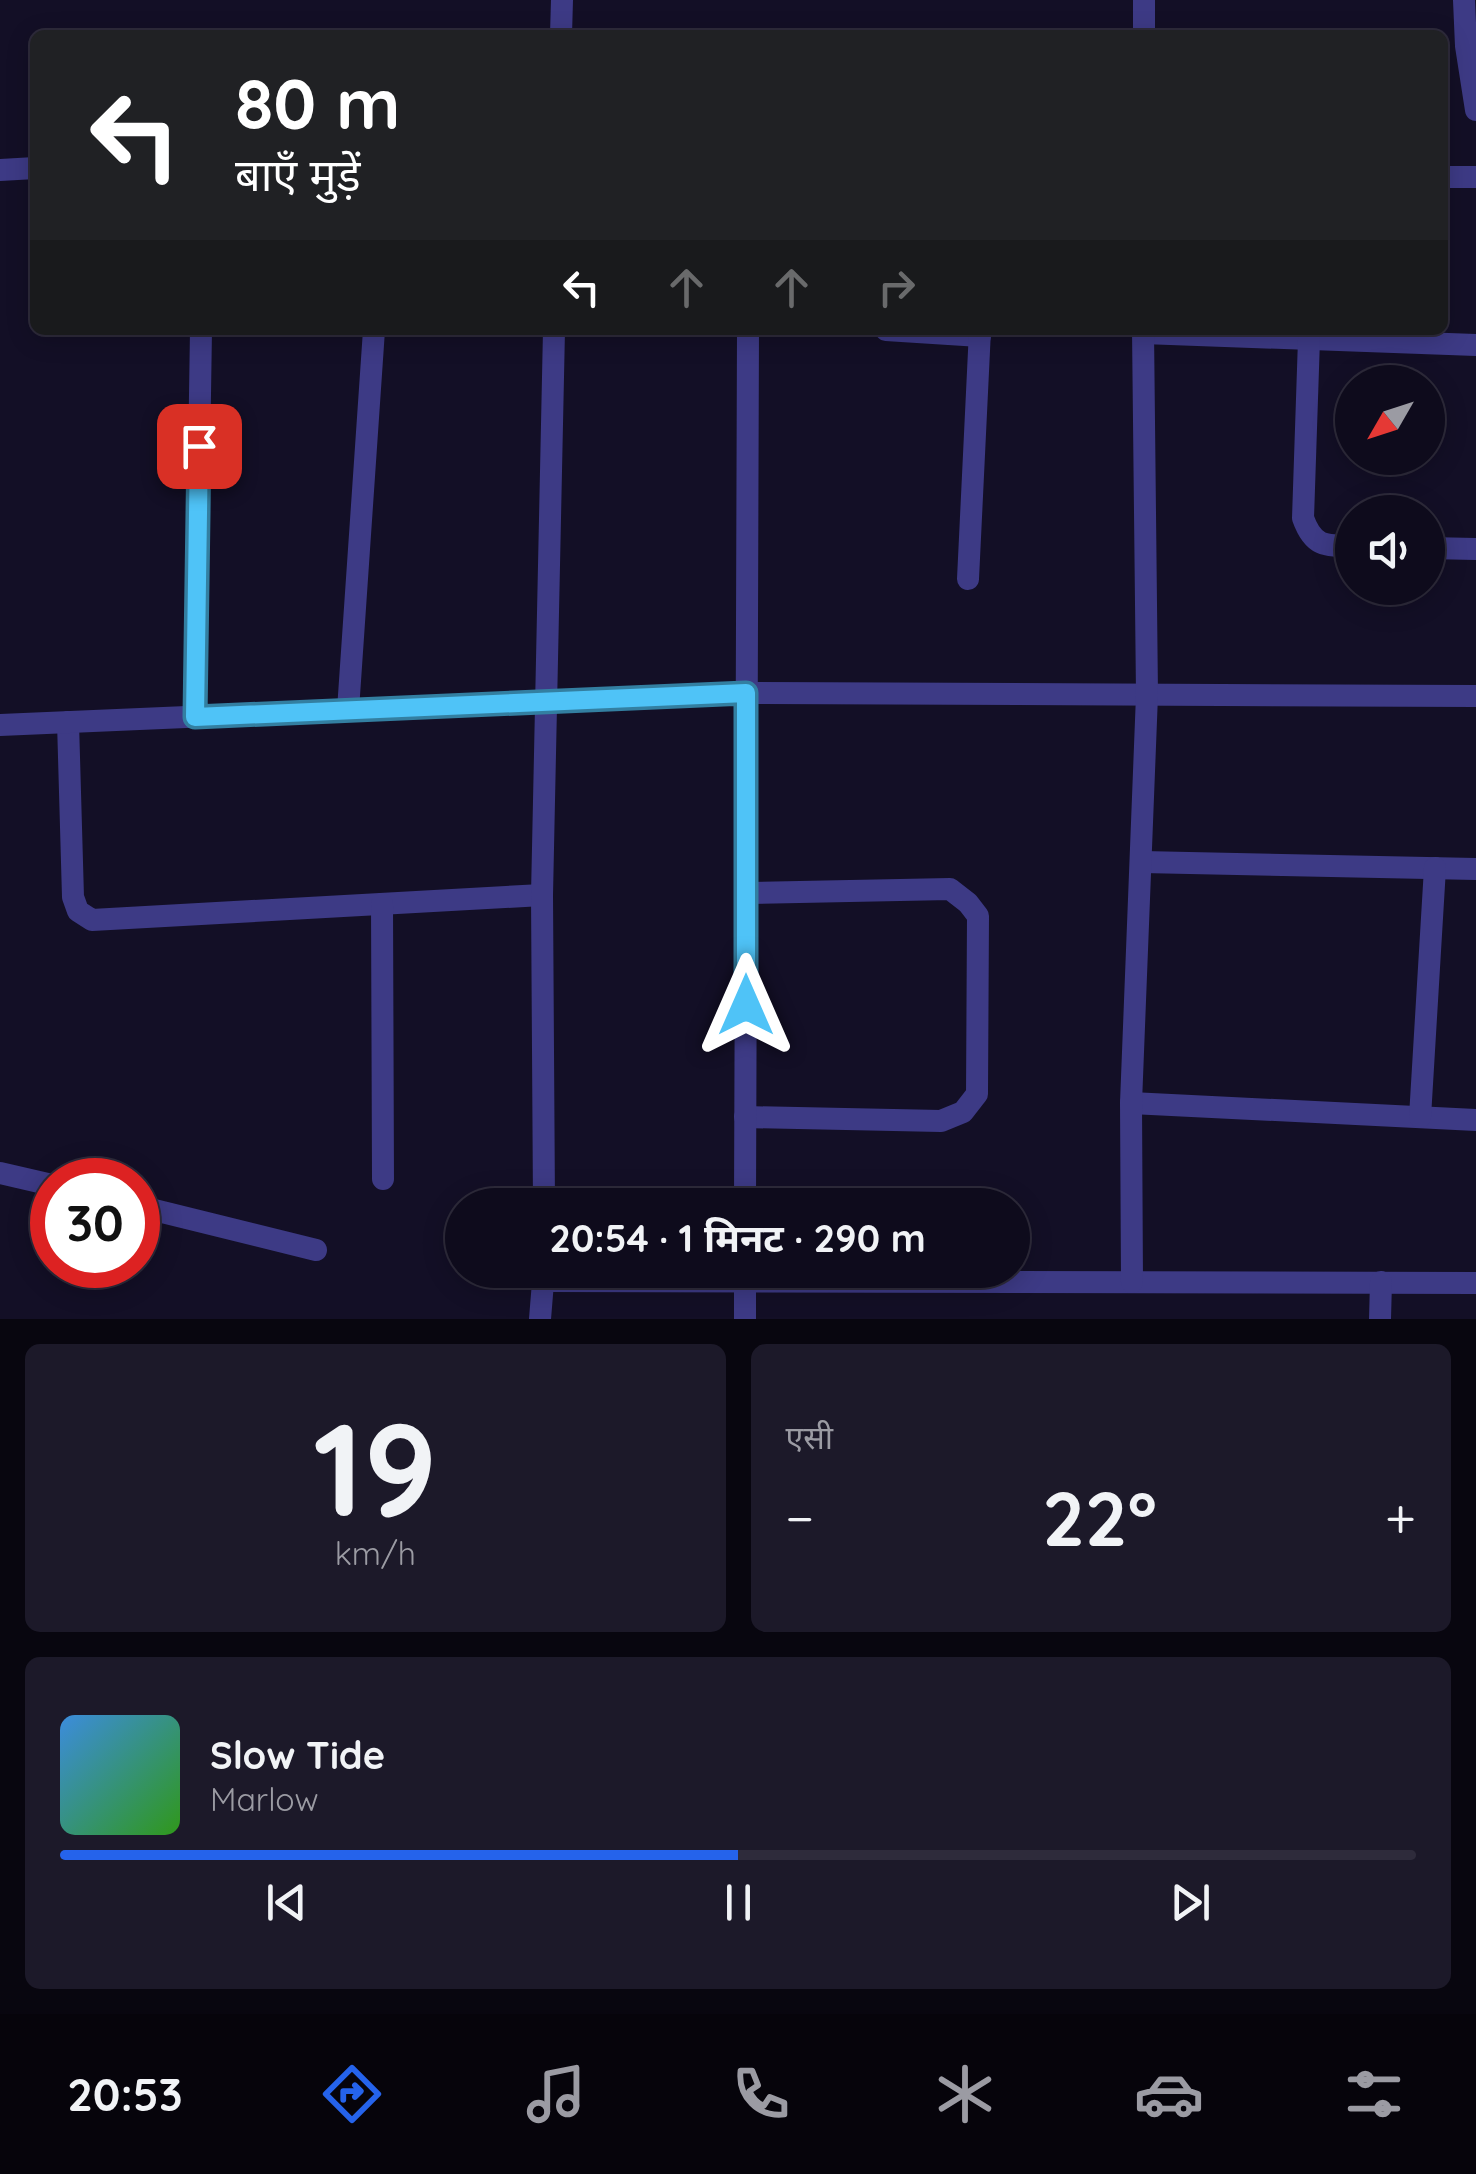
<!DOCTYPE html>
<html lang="hi">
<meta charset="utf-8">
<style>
:root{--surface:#0e0b1c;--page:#1c1929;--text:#f1f3f6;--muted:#9b9ba3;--line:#2e2b3b;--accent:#2563eb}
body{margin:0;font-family:Quicksand,"Noto Sans Devanagari",sans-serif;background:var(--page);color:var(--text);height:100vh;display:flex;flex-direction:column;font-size:38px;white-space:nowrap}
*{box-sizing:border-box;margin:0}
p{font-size:32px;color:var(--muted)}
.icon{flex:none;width:55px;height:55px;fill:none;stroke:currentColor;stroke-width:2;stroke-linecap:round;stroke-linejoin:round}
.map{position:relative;height:1319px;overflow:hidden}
.sheet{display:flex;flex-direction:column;gap:25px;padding:25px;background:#08060f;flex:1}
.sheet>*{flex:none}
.banner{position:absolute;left:30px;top:30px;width:1418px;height:305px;border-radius:15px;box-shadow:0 5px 25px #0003,0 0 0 2px var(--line);background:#202124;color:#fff;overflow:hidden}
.needle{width:65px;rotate:231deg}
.fabs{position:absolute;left:1335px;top:365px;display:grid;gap:20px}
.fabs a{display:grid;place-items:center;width:110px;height:110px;border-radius:50%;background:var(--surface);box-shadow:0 5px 25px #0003,0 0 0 2px var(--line);font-size:50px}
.speed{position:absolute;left:30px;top:1158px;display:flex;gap:20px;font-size:50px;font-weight:700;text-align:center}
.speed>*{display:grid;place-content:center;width:130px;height:130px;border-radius:50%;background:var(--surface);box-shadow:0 5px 25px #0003,0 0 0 2px var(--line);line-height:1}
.speed .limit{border:15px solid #d22;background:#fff;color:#111}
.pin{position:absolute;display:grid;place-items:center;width:85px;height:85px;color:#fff;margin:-42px;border-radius:20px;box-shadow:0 5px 15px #0006}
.me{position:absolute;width:110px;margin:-55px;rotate:0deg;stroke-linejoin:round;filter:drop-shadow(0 0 8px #0008)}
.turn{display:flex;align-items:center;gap:35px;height:210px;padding:0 40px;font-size:45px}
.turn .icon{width:130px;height:130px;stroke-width:2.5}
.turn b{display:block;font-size:70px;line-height:85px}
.lanes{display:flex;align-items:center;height:95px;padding:0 40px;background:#0003;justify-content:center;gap:50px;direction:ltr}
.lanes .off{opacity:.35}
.big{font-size:75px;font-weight:700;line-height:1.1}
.sheet .card{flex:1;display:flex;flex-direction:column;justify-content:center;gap:15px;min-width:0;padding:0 35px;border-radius:15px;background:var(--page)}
.sheet .dial{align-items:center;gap:0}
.dial b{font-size:130px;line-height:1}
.song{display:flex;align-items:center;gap:30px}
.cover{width:120px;height:120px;border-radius:15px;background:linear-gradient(135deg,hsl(210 70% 55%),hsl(110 70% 35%))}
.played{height:10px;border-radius:5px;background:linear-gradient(90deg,var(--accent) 50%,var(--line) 50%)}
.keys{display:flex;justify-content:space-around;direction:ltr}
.heat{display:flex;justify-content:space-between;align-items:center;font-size:55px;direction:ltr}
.sheet .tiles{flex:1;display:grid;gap:25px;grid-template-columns:1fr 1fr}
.card:last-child{grid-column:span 2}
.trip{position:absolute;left:445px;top:1188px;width:585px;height:100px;border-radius:50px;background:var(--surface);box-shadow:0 5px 25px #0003,0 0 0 2px var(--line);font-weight:700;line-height:100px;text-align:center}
.tab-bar{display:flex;height:160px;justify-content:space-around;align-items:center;background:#06040b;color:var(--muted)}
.tab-bar .icon{width:70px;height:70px}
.tab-bar .on{color:var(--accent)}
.tab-bar b{font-size:45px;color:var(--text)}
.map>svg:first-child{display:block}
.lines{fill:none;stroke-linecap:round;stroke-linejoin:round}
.minor{stroke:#3d3a85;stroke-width:22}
.route-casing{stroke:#337fa1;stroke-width:25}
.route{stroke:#4fc3f7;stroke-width:18}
</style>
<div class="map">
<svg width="1476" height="1319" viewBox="0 0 1476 1319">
<rect width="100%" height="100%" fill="#130f26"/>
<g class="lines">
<!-- minor -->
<g class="minor">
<polyline points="1464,0 1466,46 1476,110"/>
<polyline points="561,35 562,0"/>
<polyline points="1144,35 1144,0"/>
<polyline points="0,170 35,168"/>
<polyline points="1442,177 1476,177"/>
<polyline points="886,330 980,336"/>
<polyline points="1143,333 1476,345"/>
<path d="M1309,339L1303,518C1313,546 1324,546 1352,546"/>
<polyline points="1428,548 1476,549"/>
<polyline points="968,579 980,330"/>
<polyline points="348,710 374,330"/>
<polyline points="195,717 201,330"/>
<polyline points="68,722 73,897 78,911 92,920 542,895"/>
<polyline points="0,725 746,693 1476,696"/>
<polyline points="1142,862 1476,869"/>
<polyline points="382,904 383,1179"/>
<polyline points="1131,1103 1476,1120"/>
<polyline points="745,1117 941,1121 963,1112 977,1094 978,916 968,903 950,889 746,893"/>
<polyline points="1420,1117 1435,868"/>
<polyline points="0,1173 52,1185"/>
<polyline points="544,1205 542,895 554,330"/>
<polyline points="745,1205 748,330"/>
<polyline points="138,1206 316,1250"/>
<polyline points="544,1281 1476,1283"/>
<polyline points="1132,1282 1131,1103 1147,695 1143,330"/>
<polyline points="540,1319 544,1270"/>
<polyline points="745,1319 745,1270"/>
<polyline points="1380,1319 1381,1282"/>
</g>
</g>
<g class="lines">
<!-- route casing -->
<g class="route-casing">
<polyline id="route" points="199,446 195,717 746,693 746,1005"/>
</g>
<!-- route -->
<use href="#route" class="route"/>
</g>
</svg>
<div class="fabs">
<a><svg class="needle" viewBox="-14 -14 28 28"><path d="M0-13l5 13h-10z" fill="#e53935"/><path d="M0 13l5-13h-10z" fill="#9b9ba3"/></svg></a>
<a><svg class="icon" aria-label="sound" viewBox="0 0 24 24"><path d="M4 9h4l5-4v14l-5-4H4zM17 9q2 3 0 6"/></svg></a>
</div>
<div class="speed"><div class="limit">30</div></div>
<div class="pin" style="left:199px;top:446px;background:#d93025"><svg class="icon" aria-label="arrive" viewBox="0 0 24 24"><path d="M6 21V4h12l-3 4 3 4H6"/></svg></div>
<svg class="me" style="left:746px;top:1005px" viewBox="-20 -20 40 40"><path d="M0-17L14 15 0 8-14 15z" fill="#4fc3f7" stroke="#fff" stroke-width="4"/></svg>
<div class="trip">20:54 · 1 मिनट · 290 m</div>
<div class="banner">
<div class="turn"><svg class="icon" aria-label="left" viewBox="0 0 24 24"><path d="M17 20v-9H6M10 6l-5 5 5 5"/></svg><div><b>80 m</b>बाएँ मुड़ें</div></div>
<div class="lanes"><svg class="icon" aria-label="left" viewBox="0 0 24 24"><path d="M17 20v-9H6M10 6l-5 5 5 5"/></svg><svg class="icon off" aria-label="ahead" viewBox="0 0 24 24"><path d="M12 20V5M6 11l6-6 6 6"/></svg><svg class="icon off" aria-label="ahead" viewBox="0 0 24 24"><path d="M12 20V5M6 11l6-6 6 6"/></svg><svg class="icon off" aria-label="right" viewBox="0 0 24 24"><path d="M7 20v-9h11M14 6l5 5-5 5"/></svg></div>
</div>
</div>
<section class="sheet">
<div class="tiles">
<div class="card dial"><b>19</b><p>km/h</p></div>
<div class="card"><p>एसी</p>
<div class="heat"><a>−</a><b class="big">22°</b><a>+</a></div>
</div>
<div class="card">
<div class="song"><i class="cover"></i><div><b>Slow Tide</b><p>Marlow</p></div></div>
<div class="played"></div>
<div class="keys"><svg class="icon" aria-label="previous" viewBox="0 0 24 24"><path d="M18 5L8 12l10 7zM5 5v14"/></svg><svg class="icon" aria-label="pause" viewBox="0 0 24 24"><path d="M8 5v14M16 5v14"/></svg><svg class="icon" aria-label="next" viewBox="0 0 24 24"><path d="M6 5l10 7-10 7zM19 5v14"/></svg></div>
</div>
</div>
</section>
<nav class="tab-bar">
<b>20:53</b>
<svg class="icon on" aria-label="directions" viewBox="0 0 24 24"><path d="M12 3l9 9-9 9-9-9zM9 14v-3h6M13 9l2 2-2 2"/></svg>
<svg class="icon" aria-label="music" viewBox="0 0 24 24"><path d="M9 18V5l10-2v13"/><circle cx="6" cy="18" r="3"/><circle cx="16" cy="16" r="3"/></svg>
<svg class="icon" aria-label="phone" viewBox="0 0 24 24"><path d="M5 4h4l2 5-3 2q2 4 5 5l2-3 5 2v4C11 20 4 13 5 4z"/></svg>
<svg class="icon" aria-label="climate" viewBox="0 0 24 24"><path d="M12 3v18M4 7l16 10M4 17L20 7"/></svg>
<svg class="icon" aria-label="car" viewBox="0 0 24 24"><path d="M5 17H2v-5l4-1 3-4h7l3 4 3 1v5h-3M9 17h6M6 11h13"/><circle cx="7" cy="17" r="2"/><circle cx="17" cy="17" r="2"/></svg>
<svg class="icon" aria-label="filters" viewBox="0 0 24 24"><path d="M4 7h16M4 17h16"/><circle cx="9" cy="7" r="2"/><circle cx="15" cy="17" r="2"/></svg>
</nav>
